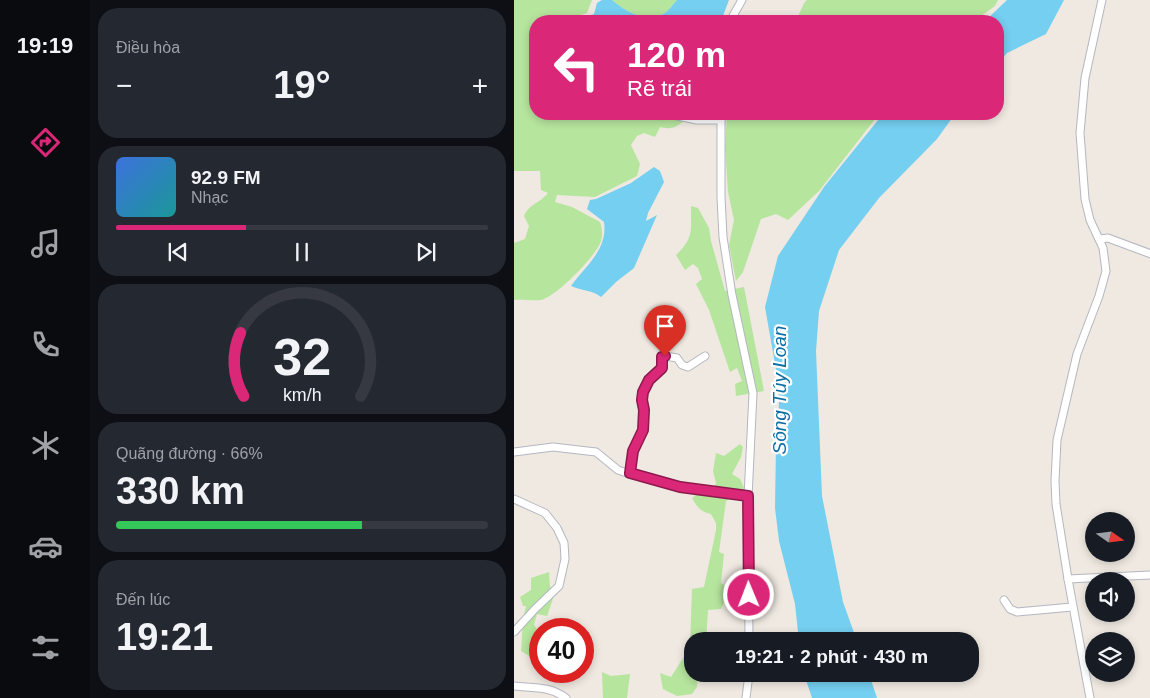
<!DOCTYPE html>
<html lang="vi">
<meta charset="utf-8">
<style>
:root{--surface:#171b24;--page:#242831;--text:#f1f3f6;--muted:#9ea1a6;--line:#363941;--accent:#db2777}
body{margin:0;font-family:Helvetica,sans-serif;background:var(--page);color:var(--text);height:100vh;display:flex;flex-direction:column;font-size:19px;white-space:nowrap}
*{box-sizing:border-box;margin:0}
p{font-size:16px;color:var(--muted)}
.icon{flex:none;width:28px;height:28px;fill:none;stroke:currentColor;stroke-width:2;stroke-linecap:round;stroke-linejoin:round}
.map{position:relative;flex:1;overflow:hidden}
.sheet{display:flex;flex-direction:column;gap:8px;padding:8px;background:#0d0f14;width:424px}
.sheet>*{flex:none}
.hud{position:absolute;left:15px;top:15px;width:475px;height:105px;border-radius:20px;box-shadow:0 2px 8px #0003;background:#db2777;color:#fff;overflow:hidden}
.needle{width:32px;rotate:104deg}
.fabs{position:absolute;left:571px;top:512px;display:grid;gap:10px}
.fabs a{display:grid;place-items:center;width:50px;height:50px;border-radius:50%;background:var(--surface);box-shadow:0 2px 8px #0003;font-size:25px}
.speed{position:absolute;left:15px;top:618px;display:flex;gap:10px;font-size:25px;font-weight:700;text-align:center}
.speed>*{display:grid;place-content:center;width:65px;height:65px;border-radius:50%;background:var(--surface);box-shadow:0 2px 8px #0003;line-height:1}
.speed .limit{border:8px solid #d22;background:#fff;color:#111}
.pin{position:absolute;display:grid;place-items:center;width:42px;height:42px;color:#fff;margin:-51px -21px;border-radius:50% 50% 50% 0;rotate:-45deg;box-shadow:0 0 5px #0007}
.pin .icon{rotate:45deg}
.me{position:absolute;width:55px;margin:-28px;rotate:359deg;stroke-linejoin:round;filter:drop-shadow(0 0 4px #0008)}
.turn{display:flex;align-items:center;gap:18px;height:105px;padding:0 15px;font-size:22px}
.turn .icon{width:65px;height:65px;stroke-width:2.5}
.turn b{display:block;font-size:35px;line-height:42px}
.big{font-size:38px;font-weight:800;line-height:1.1}
.sheet .widget{flex:1;display:flex;flex-direction:column;justify-content:center;gap:8px;min-width:0;padding:0 18px;border-radius:20px;background:var(--page)}
.sheet .dial{align-items:center;gap:0}
.dial svg{height:130px;overflow:visible;fill:none;stroke:var(--line);stroke-width:7;stroke-linecap:round;text-anchor:middle}
.dial text{fill:var(--text);stroke:none}
.song{display:flex;align-items:center;gap:15px}
.cover{width:60px;height:60px;border-radius:8px;background:linear-gradient(135deg,hsl(220 70% 55%),hsl(180 70% 35%))}
.played{height:5px;border-radius:2px;background:linear-gradient(90deg,var(--accent) 35%,var(--line) 35%)}
.keys{display:flex;justify-content:space-around;direction:ltr}
.heat{display:flex;justify-content:space-between;align-items:center;font-size:28px;direction:ltr}
.charge{height:8px;border-radius:4px;background:linear-gradient(90deg,#34c759 66%,var(--line) 0)}
.trip{position:absolute;left:170px;top:632px;width:295px;height:50px;border-radius:20px;background:var(--surface);box-shadow:0 2px 8px #0003;font-weight:800;line-height:50px;text-align:center}
main{display:flex;flex:1;min-height:0}
.tabs{display:flex;flex-direction:column;width:90px;justify-content:space-around;align-items:center;background:#090b0e;color:var(--muted)}
.tabs .icon{width:35px;height:35px}
.tabs .selected{color:var(--accent)}
.tabs b{font-size:22px;color:var(--text)}
.map>svg:first-child{display:block}
.green{fill:#b6e59e}
.water{fill:#75cff0}
.lines{fill:none;stroke-linecap:round;stroke-linejoin:round}
.minor-casing{stroke:#b4b7c1;stroke-width:9}
.minor{stroke:#fff;stroke-width:7}
.route-casing{stroke:#8e194d;stroke-width:12}
.route{stroke:#db2777;stroke-width:9}
.labels{text-anchor:middle;dominant-baseline:central;stroke-width:4.5;stroke-linejoin:round;paint-order:stroke}
.water-label{font-size:19px;font-style:italic;fill:#0d6fa3;stroke:#fff}
</style>
<main>
<nav class="tabs">
<b>19:19</b>
<svg class="icon selected" aria-label="directions" viewBox="0 0 24 24"><path d="M12 3l9 9-9 9-9-9zM9 14v-3h6M13 9l2 2-2 2"/></svg>
<svg class="icon" aria-label="music" viewBox="0 0 24 24"><path d="M9 18V5l10-2v13"/><circle cx="6" cy="18" r="3"/><circle cx="16" cy="16" r="3"/></svg>
<svg class="icon" aria-label="phone" viewBox="0 0 24 24"><path d="M5 4h4l2 5-3 2q2 4 5 5l2-3 5 2v4C11 20 4 13 5 4z"/></svg>
<svg class="icon" aria-label="climate" viewBox="0 0 24 24"><path d="M12 3v18M4 7l16 10M4 17L20 7"/></svg>
<svg class="icon" aria-label="car" viewBox="0 0 24 24"><path d="M5 17H2v-5l4-1 3-4h7l3 4 3 1v5h-3M9 17h6M6 11h13"/><circle cx="7" cy="17" r="2"/><circle cx="17" cy="17" r="2"/></svg>
<svg class="icon" aria-label="filters" viewBox="0 0 24 24"><path d="M4 7h16M4 17h16"/><circle cx="9" cy="7" r="2"/><circle cx="15" cy="17" r="2"/></svg>
</nav>
<section class="sheet">
<div class="widget"><p>Điều hòa</p>
<div class="heat"><a>−</a><b class="big">19°</b><a>+</a></div>
</div>
<div class="widget">
<div class="song"><i class="cover"></i><div><b>92.9 FM</b><p>Nhạc</p></div></div>
<div class="played"></div>
<div class="keys"><svg class="icon" aria-label="previous" viewBox="0 0 24 24"><path d="M18 5L8 12l10 7zM5 5v14"/></svg><svg class="icon" aria-label="pause" viewBox="0 0 24 24"><path d="M8 5v14M16 5v14"/></svg><svg class="icon" aria-label="next" viewBox="0 0 24 24"><path d="M6 5l10 7-10 7zM19 5v14"/></svg></div>
</div>
<div class="widget dial"><svg viewBox="0 0 100 80">
<path d="M14 69A42 42 0 1 1 86 69"/>
<path d="M14 69A42 42 0 0 1 12 30" stroke="#db2777"/>
<text x="50" y="56" font-size="32" font-weight="700">32</text>
<text x="50" y="72" font-size="11">km/h</text>
</svg></div>
<div class="widget"><p>Quãng đường · 66%</p><b class="big">330 km</b><div class="charge"></div></div>
<div class="widget"><p>Đến lúc</p><b class="big">19:21</b></div>
</section>
<div class="map">
<svg width="637" height="698" viewBox="0 0 637 698">
<rect width="100%" height="100%" fill="#efe9e1"/>
<!-- green -->
<g class="green">
<path d="M0,0H78L73,13L47,21H21V114H172L173,118C163,127 159,130 146,127L141,137L130,133L123,136L117,145L126,164L123,176L81,197L43,195L41,202L58,207L86,222C88,227 89,235 87,241C83,255 42,297 27,300C19,301 9,299 0,300V243L11,239L15,226L10,216C16,203 25,204 34,193L27,190L26,171H0Z"/>
<path d="M98,0H163C159,4 154,12 149,14C131,23 111,11 98,0Z"/>
<polygon points="293,0 484,0 481,6 460,21 282,21 290,3"/>
<polygon points="213,114 365,114 305,191 274,220 262,214 247,219 229,272 222,281 215,245 220,220 214,192 211,146"/>
<path d="M177,206L184,208L195,228L197,241L211,291L230,287L250,391L222,396L221,384L228,381L223,368L216,372L195,310L182,284L188,279L184,268L179,264L171,270L162,255C180,238 177,230 177,206Z"/>
<path d="M226,444L229,447L227,457L218,474L226,479L231,490L212,501L205,552L210,554L207,583L216,589L207,609L194,610L192,641H179V674H184L183,687L178,694L163,696L149,689L146,673L157,677L176,647L178,589L190,587L202,530V523L197,514C187,512 183,507 178,498L186,492L198,493L202,483L199,471L202,453L210,456Z"/>
<polygon points="35,572 36,587 41,593 33,616 23,614 20,625 26,633 26,653 20,659 7,651 9,619 12,606 9,606 6,597 17,590 17,578"/>
<polygon points="88,672 97,676 116,674 113,698 89,698"/>
</g>
<!-- water -->
<g class="water">
<path d="M88,0H98C111,11 131,23 149,14C154,12 159,4 163,0H215L207,21H59L80,14L83,3Z"/>
<polygon points="493,0 550,0 532,34 493,53 484,63 484,21 471,21"/>
<polygon points="369,114 441,114 423,139 365,198 325,250 305,311 302,351 308,496 329,602 343,641 285,641 281,604 265,541 261,508 262,444 265,403 264,381 251,307 264,256 310,187"/>
<path d="M140,167L146,171L150,182L134,213L132,221L143,215L120,268L102,282L87,297C79,290 67,291 57,286C72,265 94,250 90,222L73,209L76,200L82,199L117,183Z"/>
<polygon points="290,674 355,674 363,698 298,698"/>
</g>
<g class="lines">
<!-- minor casing -->
<g class="minor-casing">
<g id="minor">
<polyline points="216,21 228,0"/>
<polyline points="154,114 183,120 207,120"/>
<polyline points="207,114 207,197 209,237 218,295 239,393 234,497 235,641"/>
<polyline points="586,239 594,238 637,254"/>
<polyline points="0,452 39,447 82,452 104,470 110,472 167,487 234,497"/>
<polyline points="116,473 119,451 129,430 130,410 128,400 129,391 135,380 148,368 148,357 151,356 163,358 168,365 174,367 191,356"/>
<polyline points="0,499 31,513 43,528 50,543 51,559 45,586 21,609 0,632"/>
<polyline points="554,579 637,575"/>
<polyline points="490,600 496,609 503,612 558,607"/>
<path d="M0,686C19,688 36,686 52,698"/>
<polyline points="232,698 235,674"/>
<polyline points="576,698 554,579 542,504 541,481 543,440 563,354 585,296 592,271 589,248 576,220 571,199 566,133 571,78 588,0"/>
</g>
</g>
<!-- minor -->
<use href="#minor" class="minor"/>
</g>
<g class="lines">
<!-- route casing -->
<g class="route-casing">
<polyline id="route" points="151,356 148,357 148,368 135,380 129,392 128,400 130,410 129,430 119,451 116,473 166,487 234,496 235,595"/>
</g>
<!-- route -->
<use href="#route" class="route"/>
</g>
<g class="labels">
<!-- water labels -->
<g class="water-label">
<text transform="translate(265 390) rotate(-90)">Sông Túy Loan</text>
</g>
</g>
</svg>
<div class="fabs">
<a><svg class="needle" viewBox="-14 -14 28 28"><path d="M0-13l5 13h-10z" fill="#e53935"/><path d="M0 13l5-13h-10z" fill="#9ea1a6"/></svg></a>
<a><svg class="icon" aria-label="sound" viewBox="0 0 24 24"><path d="M4 9h4l5-4v14l-5-4H4zM17 9q2 3 0 6"/></svg></a>
<a><svg class="icon" aria-label="layers" viewBox="0 0 24 24"><path d="M12 4l9 5-9 5-9-5zM3 14l9 5 9-5"/></svg></a>
</div>
<div class="speed"><div class="limit">40</div></div>
<div class="pin" style="left:151px;top:356px;background:#d93025"><svg class="icon" aria-label="arrive" viewBox="0 0 24 24"><path d="M6 21V4h12l-3 4 3 4H6"/></svg></div>
<svg class="me" style="left:235px;top:595px" viewBox="-20 -20 40 40"><circle r="17" fill="#db2777" stroke="#fff" stroke-width="3"/><path d="M0-11L8 9 0 5-8 9z" fill="#fff"/></svg>
<div class="trip">19:21 · 2 phút · 430 m</div>
<div class="hud">
<div class="turn"><svg class="icon" aria-label="left" viewBox="0 0 24 24"><path d="M17 20v-9H6M10 6l-5 5 5 5"/></svg><div><b>120 m</b>Rẽ trái</div></div>
</div>
</div>
</main>
